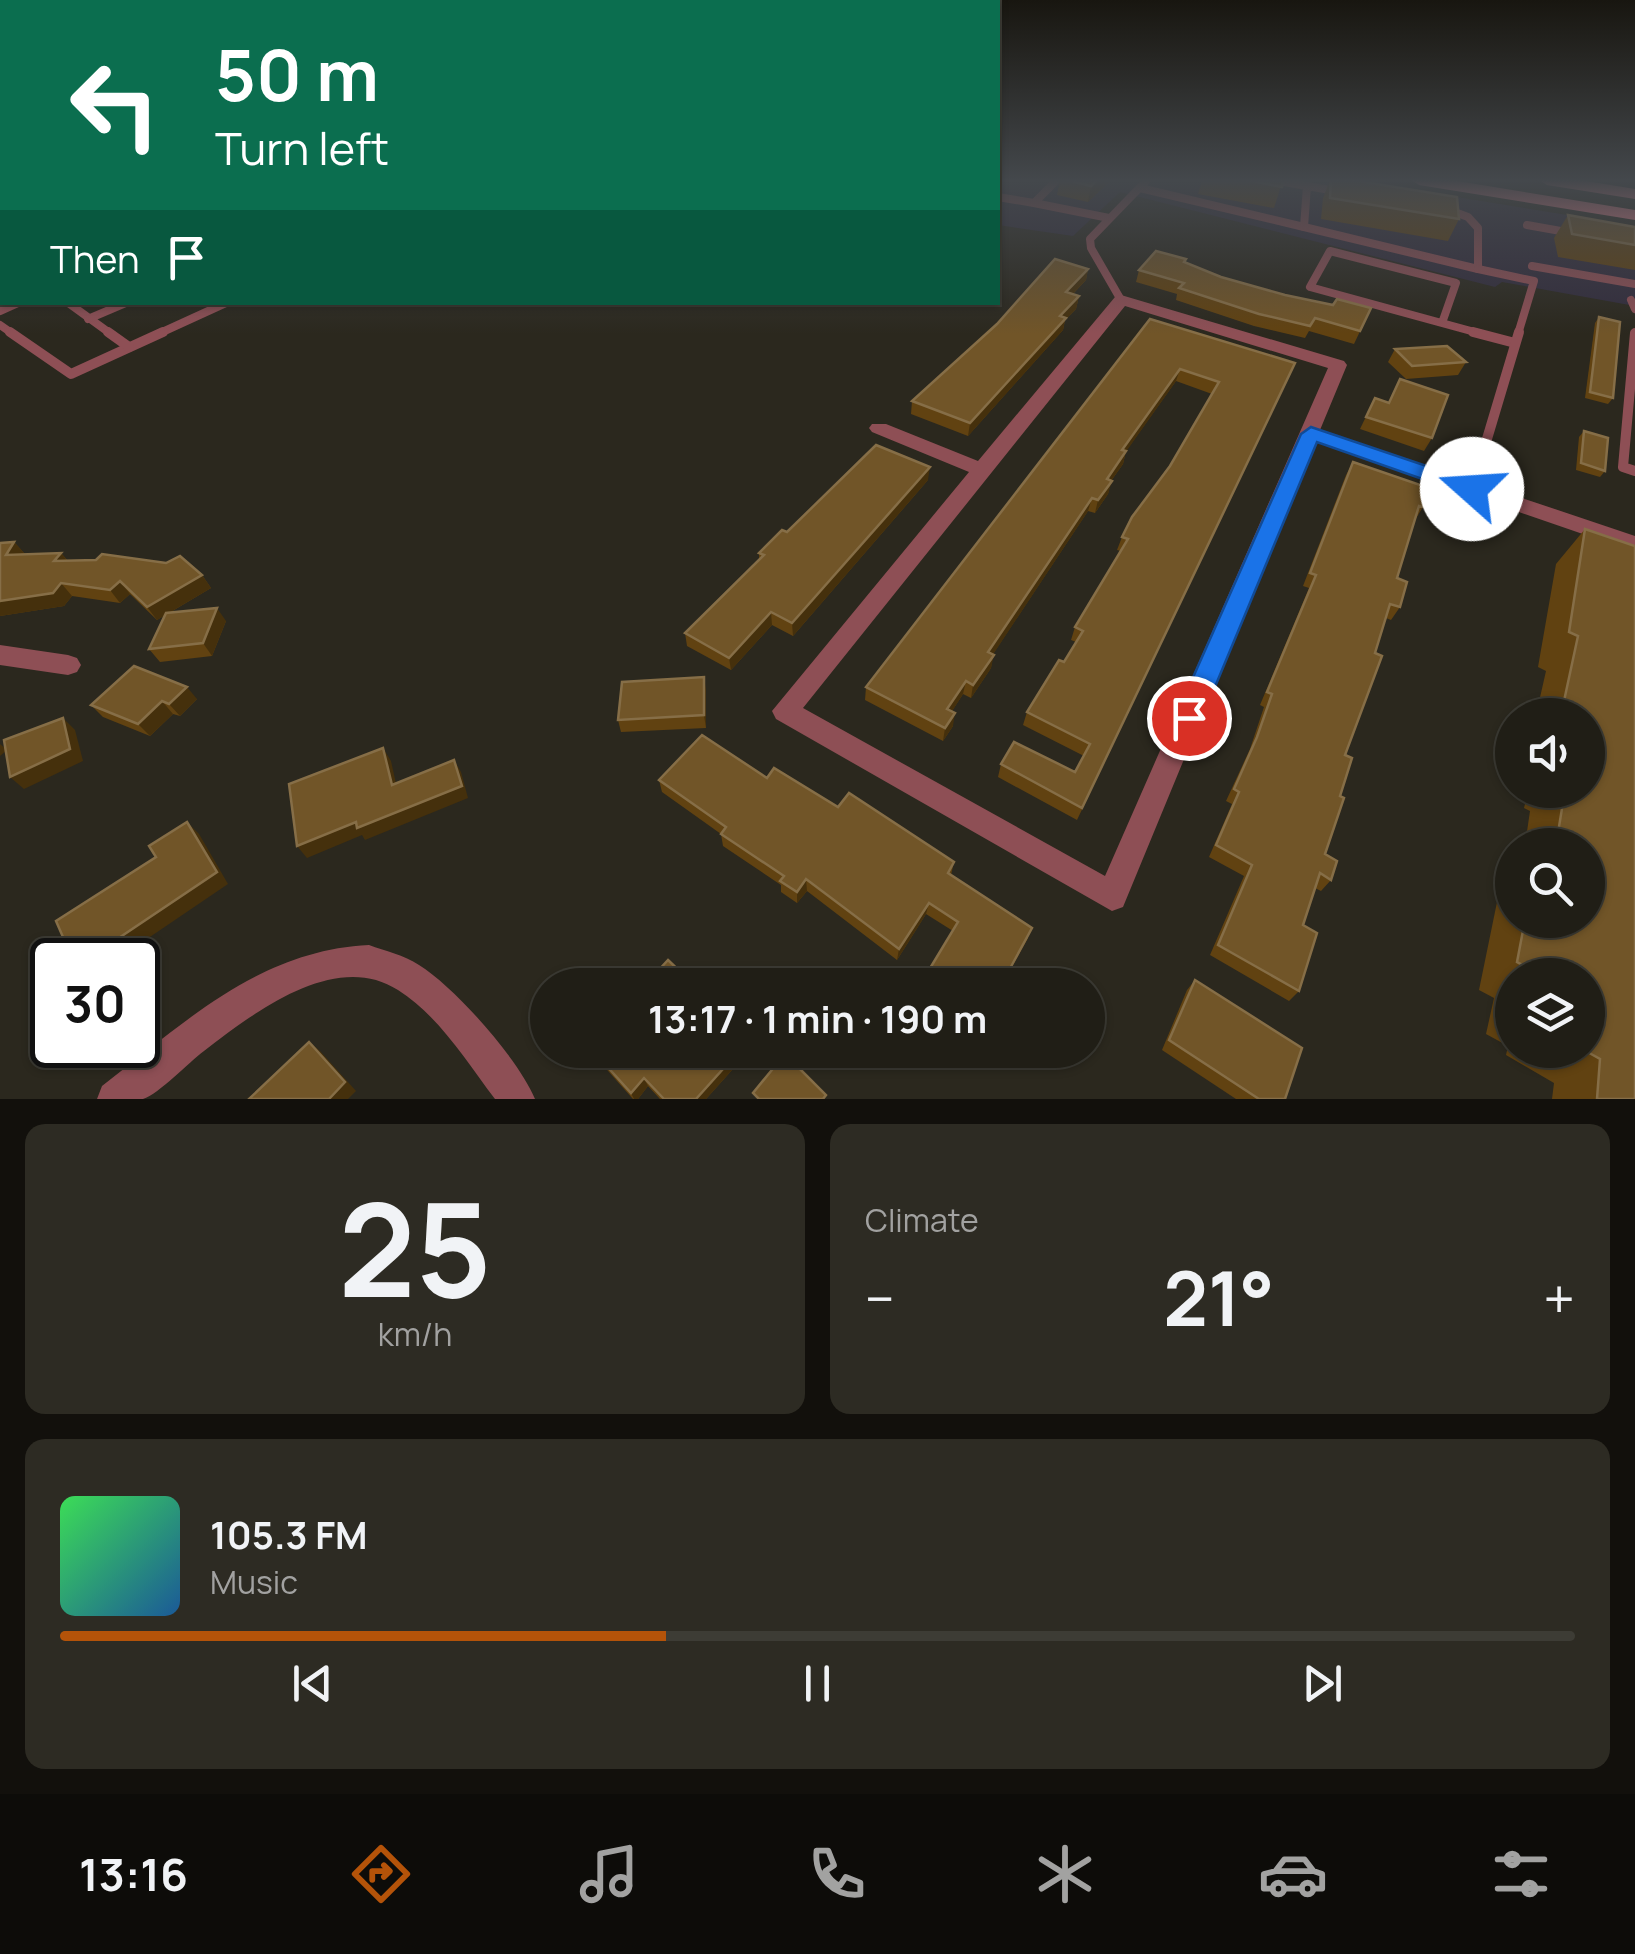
<!DOCTYPE html>
<meta charset="utf-8">
<style>
:root{--surface:#201e16;--page:#2d2b23;--text:#f1f3f6;--muted:#a2a2a1;--line:#3d3c35;--accent:#b45309}
body{margin:0;font-family:Manrope,sans-serif;background:var(--page);color:var(--text);height:100vh;display:flex;flex-direction:column;font-size:38px;white-space:nowrap}
*{box-sizing:border-box;margin:0}
p{font-size:32px;color:var(--muted)}
.icon{flex:none;width:55px;height:55px;fill:none;stroke:currentColor;stroke-width:2;stroke-linecap:round;stroke-linejoin:round}
.map{position:relative;height:1099px;overflow:hidden}
.side{display:flex;flex-direction:column;gap:25px;padding:25px;background:#12100c;flex:1}
.side>*{flex:none}
.top-card{position:absolute;left:0px;top:0px;width:1000px;height:305px;box-shadow:0 2px 8px #0004,0 0 0 2px var(--line);background:#0b6e4f;color:#fff;overflow:hidden}
.tools{position:absolute;left:1495px;top:698px;display:grid;gap:20px}
.tools a{display:grid;place-items:center;width:110px;height:110px;border-radius:50%;background:var(--surface);box-shadow:0 2px 8px #0004,0 0 0 2px var(--line);font-size:50px}
.speed{position:absolute;left:30px;top:938px;display:flex;gap:20px;font-size:50px;font-weight:700;text-align:center}
.speed>*{display:grid;place-content:center;width:130px;height:130px;border-radius:50%;background:var(--surface);box-shadow:0 2px 8px #0004,0 0 0 2px var(--line);line-height:1}
.speed .limit{border:5px solid #111;border-radius:15px;background:#fff;color:#111}
.pin{position:absolute;display:grid;place-items:center;width:85px;height:85px;color:#fff;margin:-42px;border:5px solid #fff;border-radius:50%;box-shadow:0 2px 10px #0007}
.me{position:absolute;width:110px;margin:-55px;rotate:289deg;stroke-linejoin:round;filter:drop-shadow(0 0 8px #0008)}
.turn{display:flex;align-items:center;gap:35px;height:210px;padding:0 50px;font-size:45px}
.turn .icon{width:130px;height:130px;stroke-width:2.5}
.turn b{display:block;font-size:70px;line-height:85px}
.then{display:flex;align-items:center;height:95px;padding:0 50px;background:#0003;gap:20px;font-size:38px}
.big{font-size:75px;font-weight:700;line-height:1.1}
.side .card{flex:1;display:flex;flex-direction:column;justify-content:center;gap:15px;min-width:0;padding:0 35px;border-radius:20px;background:var(--page)}
.side .dial{align-items:center;gap:0}
.dial b{font-size:130px;line-height:1}
.song{display:flex;align-items:center;gap:30px}
.cover{width:120px;height:120px;border-radius:15px;background:linear-gradient(135deg,hsl(130 70% 55%),hsl(210 70% 35%))}
.played{height:10px;border-radius:5px;background:linear-gradient(90deg,var(--accent) 40%,var(--line) 40%)}
.keys{display:flex;justify-content:space-around;direction:ltr}
.heat{display:flex;justify-content:space-between;align-items:center;font-size:55px;direction:ltr}
.side .tiles{flex:1;display:grid;gap:25px;grid-template-columns:1fr 1fr}
.card:last-child{grid-column:span 2}
.trip{position:absolute;left:530px;top:968px;width:575px;height:100px;border-radius:50px;background:var(--surface);box-shadow:0 2px 8px #0004,0 0 0 2px var(--line);font-weight:700;line-height:100px;text-align:center}
.tab-bar{display:flex;height:160px;justify-content:space-around;align-items:center;background:#0d0c09;color:var(--muted)}
.tab-bar .icon{width:70px;height:70px}
.tab-bar .selected{color:var(--accent)}
.tab-bar b{font-size:45px;color:var(--text)}
.map>svg:first-child{display:block}
.commercial{fill:#322c3c}
.lines{fill:none;stroke-linecap:round;stroke-linejoin:round}
.service-far1{stroke:#8e4f55;stroke-width:8}
.service{stroke:#8e4f55;stroke-width:10}
.minor{fill:#8e4f55;fill-rule:evenodd}
.trunk{fill:#f68491;fill-rule:evenodd}
.wall{fill:#614211;fill-rule:evenodd}
.shaded-wall{fill:#45300c}
.building{fill:#715528;stroke:#866e47;stroke-width:2.5}
.route{fill:#1a73e8;stroke:#114b97;stroke-width:2.5}
</style>
<div class="map">
<svg width="1635" height="1099" viewBox="0 0 1635 1099">
<rect width="100%" height="100%" fill="#2b281e"/>
<!-- commercial -->
<polygon class="commercial" points="998,180 1352,180 1635,226 1635,306 1502,282 1495,287 1120,192 1073,236 998,225"/>
<g class="lines">
<!-- service-far1 -->
<g class="service-far1">
<polyline points="1307,186 1342,192"/>
<polyline points="1140,188 1304,227 1307,186 1273,180"/>
<polyline points="998,197 1034,203 1057,180"/>
<polyline points="1034,203 1109,218"/>
<polyline points="1527,225 1572,233"/>
<polyline points="1304,227 1478,269 1478,228 1468,217 1444,208"/>
<polyline points="1532,266 1635,284"/>
<polyline points="1478,269 1534,281 1518,334"/>
<polyline points="1121,300 1091,248 1090,239 1147,180"/>
<polyline points="1631,300 1635,309"/>
<polyline points="67,302 111,334"/>
<polyline points="0,311 20,302"/>
<polyline points="88,319 128,302"/>
<polyline points="1442,323 1456,283 1330,251 1310,287 1482,334"/>
<polyline points="0,325 13,334"/>
<polyline points="158,334 228,302"/>
</g>
<!-- service -->
<g class="service">
<polyline points="10,332 71,374 163,332"/>
<polyline points="108,332 129,347"/>
<polyline points="1473,332 1515,343"/>
<polyline points="1635,333 1623,467 1635,471"/>
<polyline points="1472,489 1519,332"/>
</g>
<!-- minor -->
<g class="minor">
<path d="M1121,295L1344,361L1347,365L1320,430L1635,536V552L1315,442L1123,907L1112,911L776,719L772,711L969,472L872,432L869,428L872,424H886L978,461L1115,297ZM1125,306L1328,368L1105,876L803,708Z"/>
<polygon points="0,645 68,655 77,658 81,665 77,672 68,675 0,665"/>
<path d="M369,945C385,951 404,955 419,965C456,988 519,1060 535,1099H495C466,1061 439,1016 398,990C335,949 252,1014 204,1051C189,1062 159,1094 143,1099C131,1099 110,1099 97,1099L102,1086C184,1023 260,950 369,945Z"/>
</g>
<!-- trunk -->
<g class="trunk">
<polygon points="1411,180 1451,180 1635,210 1635,220 1419,185"/>
<polygon points="1539,180 1580,180 1635,189 1635,199 1547,185"/>
</g>
</g>
<!-- wall -->
<g class="wall">
<polygon points="1060,180 1111,180 1088,202 1057,195"/>
<polygon points="1202,180 1283,180 1274,208 1198,194"/>
<polygon points="1330,180 1352,180 1459,219 1448,241 1321,219 1323,198"/>
<polygon points="1568,215 1635,227 1635,270 1558,257 1554,238"/>
<polygon points="1185,262 1221,277 1285,295 1333,305 1371,308 1354,344 1309,331 1305,338 1254,326 1176,300 1177,294 1136,282 1139,270"/>
<polygon points="1088,269 1086,280 1073,294 1079,296 1076,309 1065,320 1063,330 968,436 911,414 912,401"/>
<polygon points="1599,317 1613,398 1608,404 1585,398 1595,323"/>
<polygon points="1150,319 1295,363 1077,820 998,777 1001,764 1075,772 1084,756 1023,725 1027,712 1064,662 1076,642 1071,640 1075,627 1121,551 1117,550 1122,537 1170,466 1212,394 1176,381 1126,451 1123,464 1111,481 1108,494 1095,513 1088,511 993,654 991,668 971,698 963,694 952,711 953,726 943,741 865,700 866,687"/>
<polygon points="1395,349 1466,362 1458,375 1406,379 1388,362"/>
<polygon points="1375,398 1432,438 1424,451 1360,429"/>
<polygon points="1584,431 1605,471 1600,477 1576,470 1579,437"/>
<polygon points="1353,462 1423,507 1415,520 1397,578 1400,607 1391,620 1386,618 1345,755 1340,796 1325,854 1331,880 1321,891 1315,888 1303,925 1299,991 1289,1001 1210,955 1244,876 1209,857 1232,804 1226,801 1250,749 1264,707 1260,705 1309,588 1303,586 1346,475"/>
<polygon points="928,480 793,636 772,625 731,670 687,646 685,633 759,559 759,553 787,532"/>
<path d="M1585,529L1635,1099H1552L1554,1083L1506,1055L1508,1046L1486,1034L1494,998L1479,990L1505,863L1512,857V920H1588V845H1525L1530,811L1524,808L1526,800L1521,798L1523,790H1588V715H1536L1546,671L1538,667L1556,564ZM1512,975H1588V1050H1512Z"/>
<polygon points="14,542 25,554 61,553 68,561 202,575 211,588 169,613 226,621 212,656 160,662 149,649 165,615 157,620 130,594 120,603 72,596 64,606 0,616 0,543"/>
<polygon points="706,690 706,728 621,732 618,720"/>
<polygon points="197,699 180,716 173,714 150,736 103,717 91,705"/>
<polygon points="767,778 838,807 954,862 951,875 1028,938 1002,985 934,985 927,980 929,970 953,931 926,914 897,960 807,891 797,903 781,892 781,885 723,846 721,834 662,792 659,780"/>
<polygon points="1195,980 1285,1099 1236,1099 1162,1050 1187,990"/>
<polygon points="750,1050 706,1099 660,1099 648,1086 638,1099 633,1099 601,1063 596,1054"/>
</g>
<!-- shaded-wall -->
<g class="shaded-wall">
<polygon points="1097,180 1111,180 1088,202 1091,186"/>
<polygon points="1088,269 1086,280 1063,304 1066,292"/>
<polygon points="1079,296 1076,309 1065,320 1063,330 968,436 970,423 1060,316"/>
<polygon points="1180,369 1176,381 1118,463 1122,450"/>
<polygon points="1126,451 1123,464 1103,492 1107,479"/>
<polygon points="930,467 928,480 793,636 792,623"/>
<polygon points="1112,481 1108,494 1095,513 1098,500"/>
<polygon points="1092,498 1088,511 986,665 988,652"/>
<polygon points="14,542 26,555 6,555"/>
<polygon points="61,553 72,566 54,561"/>
<polygon points="202,575 211,588 157,620 147,607"/>
<polygon points="120,581 130,594 120,603 110,590"/>
<polygon points="61,583 72,596 64,606 0,616 0,601"/>
<polygon points="217,608 226,621 212,656 203,643"/>
<polygon points="771,612 772,625 731,670 729,658"/>
<polygon points="994,655 991,668 971,698 973,685"/>
<polygon points="704,677 706,690 706,728 704,715"/>
<polygon points="966,681 963,694 945,722 947,709"/>
<polygon points="187,687 197,699 180,716 169,704"/>
<polygon points="162,701 173,714 150,736 138,724"/>
<polygon points="955,713 953,726 943,741 945,728"/>
<polygon points="63,718 75,730 83,761 24,789 10,777"/>
<polygon points="0,744 7,750 0,756"/>
<polygon points="383,748 391,761 399,797 392,785"/>
<polygon points="454,760 461,772 468,798 365,840 362,835 307,858 297,846"/>
<polygon points="187,822 199,834 228,884 116,960 86,960"/>
<polygon points="806,879 807,891 797,903 797,892"/>
<polygon points="929,903 926,914 897,960 899,949"/>
<polygon points="309,1042 320,1051 356,1091 348,1099 329,1099"/>
<polygon points="740,1050 750,1050 706,1099 696,1099"/>
<polygon points="644,1078 648,1086 638,1099 634,1099 631,1093"/>
</g>
<!-- building -->
<g class="building">
<polygon points="1068,180 1097,180 1091,186"/>
<polygon points="1246,180 1283,180 1282,187"/>
<polygon points="1331,180 1352,180 1457,197 1459,219 1330,198"/>
<polygon points="2,193 2,246 0,247 0,194"/>
<polygon points="1568,215 1635,227 1635,245 1572,234"/>
<polygon points="1156,251 1186,259 1184,262 1221,277 1285,295 1333,305 1337,299 1371,308 1360,331 1315,318 1310,326 1259,314 1179,288 1184,283 1139,270"/>
<polygon points="1055,259 1088,269 1066,292 1079,296 1060,316 1066,318 970,423 912,401 997,324"/>
<polygon points="1599,317 1620,322 1613,398 1590,392"/>
<polygon points="1150,319 1295,363 1082,808 1001,764 1014,742 1075,772 1090,744 1027,712 1059,660 1064,662 1083,631 1075,627 1128,539 1122,537 1132,517 1170,466 1219,382 1180,369 1122,450 1126,451 1107,479 1112,481 1098,500 1092,498 988,652 994,655 973,685 966,681 947,709 955,713 945,728 866,687"/>
<polygon points="1447,346 1466,362 1412,366 1395,349"/>
<polygon points="1400,379 1448,395 1432,438 1366,417 1375,398 1389,403"/>
<polygon points="1584,431 1608,438 1605,471 1581,463"/>
<polygon points="876,445 930,467 792,623 771,612 729,658 685,633 764,555 759,553 782,530 787,532"/>
<polygon points="1353,462 1429,488 1423,507 1419,506 1397,578 1407,582 1400,607 1390,604 1375,653 1382,656 1345,755 1352,758 1340,796 1344,798 1325,854 1337,861 1331,880 1320,873 1303,925 1317,933 1299,991 1218,945 1252,865 1216,845 1239,792 1234,789 1257,737 1272,694 1267,692 1316,575 1310,573"/>
<polygon points="1585,529 1635,546 1635,1099 1597,1099 1600,1059 1584,1050 1588,1050 1588,975 1533,975 1534,971 1517,962 1525,920 1588,920 1588,845 1539,845 1541,831 1557,839 1565,790 1588,790 1588,715 1561,715 1578,636 1569,632"/>
<polygon points="14,542 6,555 61,553 54,561 96,560 102,554 166,563 180,556 202,575 147,607 120,581 110,590 61,583 53,593 0,601 0,543"/>
<polygon points="217,608 203,643 149,649 166,613"/>
<polygon points="134,666 187,687 169,704 162,701 138,724 91,705"/>
<polygon points="704,677 704,715 618,720 622,682"/>
<polygon points="63,718 70,749 10,777 4,740"/>
<polygon points="702,735 767,778 774,768 838,807 849,793 954,862 948,873 1032,928 1001,985 951,985 929,970 958,922 929,903 899,949 806,879 797,892 780,881 784,876 721,834 726,827 659,780"/>
<polygon points="383,748 392,785 454,760 462,786 357,828 356,822 297,846 289,784"/>
<polygon points="187,822 217,872 86,960 73,960 56,921 156,857 149,846"/>
<polygon points="668,960 692,983 706,968 724,985 645,985"/>
<polygon points="1195,980 1302,1048 1285,1099 1259,1099 1169,1040"/>
<polygon points="309,1042 345,1082 329,1099 249,1099"/>
<polygon points="600,1050 740,1050 696,1099 664,1099 644,1078 631,1093 596,1054"/>
<polygon points="785,1054 826,1095 823,1099 759,1099 753,1093"/>
</g>
<!-- sky -->
<linearGradient id="sky" x2="0" y2="1"><stop stop-color="#181610"/><stop offset="0.54" stop-color="#44484c"/><stop offset="1" stop-color="#44484c" stop-opacity="0"/></linearGradient>
<rect width="1635" height="334" fill="url(#sky)"/>
<!-- route -->
<polygon class="route" points="1311,427 1480,484 1483,489 1480,494 1465,494 1317,442 1202,718 1198,726 1189,729 1179,726 1175,718 1301,434"/>
</svg>
<div class="tools">
<a><svg class="icon" aria-label="sound" viewBox="0 0 24 24"><path d="M4 9h4l5-4v14l-5-4H4zM17 9q2 3 0 6"/></svg></a>
<a><svg class="icon" aria-label="search" viewBox="0 0 24 24"><circle cx="10" cy="10" r="6"/><path d="M15 15l6 6"/></svg></a>
<a><svg class="icon" aria-label="layers" viewBox="0 0 24 24"><path d="M12 4l9 5-9 5-9-5zM3 14l9 5 9-5"/></svg></a>
</div>
<div class="speed"><div class="limit">30</div></div>
<div class="pin" style="left:1189px;top:718px;background:#d93025"><svg class="icon" aria-label="arrive" viewBox="0 0 24 24"><path d="M6 21V4h12l-3 4 3 4H6"/></svg></div>
<svg class="me" style="left:1472px;top:489px" viewBox="-20 -20 40 40"><circle r="19" fill="#fff"/><path d="M0-13L10 11 0 6-10 11z" fill="#1a73e8"/></svg>
<div class="trip">13:17 · 1 min · 190 m</div>
<div class="top-card">
<div class="turn"><svg class="icon" aria-label="left" viewBox="0 0 24 24"><path d="M17 20v-9H6M10 6l-5 5 5 5"/></svg><div><b>50 m</b>Turn left</div></div>
<div class="then">Then<svg class="icon" aria-label="arrive" viewBox="0 0 24 24"><path d="M6 21V4h12l-3 4 3 4H6"/></svg></div>
</div>
</div>
<section class="side">
<div class="tiles">
<div class="card dial"><b>25</b><p>km/h</p></div>
<div class="card"><p>Climate</p>
<div class="heat"><a>−</a><b class="big">21°</b><a>+</a></div>
</div>
<div class="card">
<div class="song"><i class="cover"></i><div><b>105.3 FM</b><p>Music</p></div></div>
<div class="played"></div>
<div class="keys"><svg class="icon" aria-label="previous" viewBox="0 0 24 24"><path d="M18 5L8 12l10 7zM5 5v14"/></svg><svg class="icon" aria-label="pause" viewBox="0 0 24 24"><path d="M8 5v14M16 5v14"/></svg><svg class="icon" aria-label="next" viewBox="0 0 24 24"><path d="M6 5l10 7-10 7zM19 5v14"/></svg></div>
</div>
</div>
</section>
<nav class="tab-bar">
<b>13:16</b>
<svg class="icon selected" aria-label="directions" viewBox="0 0 24 24"><path d="M12 3l9 9-9 9-9-9zM9 14v-3h6M13 9l2 2-2 2"/></svg>
<svg class="icon" aria-label="music" viewBox="0 0 24 24"><path d="M9 18V5l10-2v13"/><circle cx="6" cy="18" r="3"/><circle cx="16" cy="16" r="3"/></svg>
<svg class="icon" aria-label="phone" viewBox="0 0 24 24"><path d="M5 4h4l2 5-3 2q2 4 5 5l2-3 5 2v4C11 20 4 13 5 4z"/></svg>
<svg class="icon" aria-label="climate" viewBox="0 0 24 24"><path d="M12 3v18M4 7l16 10M4 17L20 7"/></svg>
<svg class="icon" aria-label="car" viewBox="0 0 24 24"><path d="M5 17H2v-5l4-1 3-4h7l3 4 3 1v5h-3M9 17h6M6 11h13"/><circle cx="7" cy="17" r="2"/><circle cx="17" cy="17" r="2"/></svg>
<svg class="icon" aria-label="filters" viewBox="0 0 24 24"><path d="M4 7h16M4 17h16"/><circle cx="9" cy="7" r="2"/><circle cx="15" cy="17" r="2"/></svg>
</nav>
